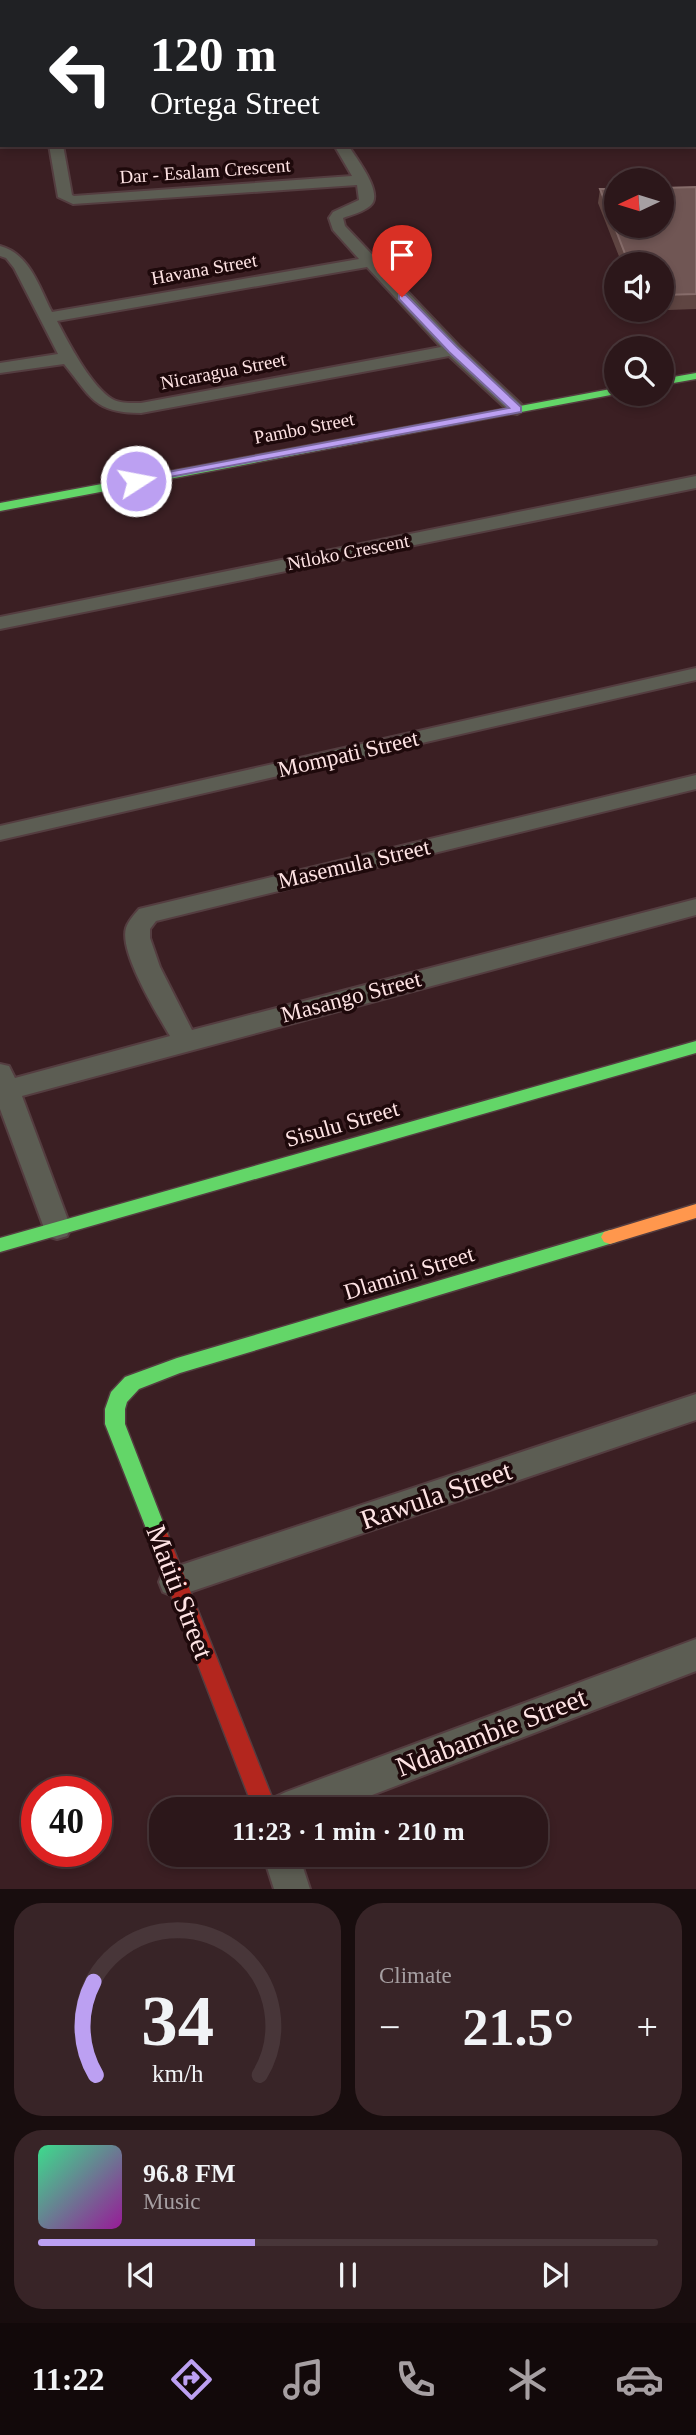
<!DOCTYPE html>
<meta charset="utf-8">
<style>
:root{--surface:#2c171a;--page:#382427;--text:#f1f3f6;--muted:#a69fa2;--line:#483639;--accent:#bca0f2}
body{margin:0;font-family:"Times New Roman",serif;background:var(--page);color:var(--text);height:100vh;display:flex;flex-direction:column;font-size:26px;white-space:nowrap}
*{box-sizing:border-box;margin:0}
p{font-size:23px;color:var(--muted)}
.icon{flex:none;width:38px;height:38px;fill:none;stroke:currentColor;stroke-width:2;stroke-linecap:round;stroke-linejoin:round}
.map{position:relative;height:1889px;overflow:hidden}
.panel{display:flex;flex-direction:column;gap:14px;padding:14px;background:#180d0e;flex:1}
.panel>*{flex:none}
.guide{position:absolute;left:0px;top:0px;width:696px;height:147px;box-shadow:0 4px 10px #0003,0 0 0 2px var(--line);background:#202124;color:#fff;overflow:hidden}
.needle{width:46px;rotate:266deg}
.controls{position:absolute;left:604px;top:168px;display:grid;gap:14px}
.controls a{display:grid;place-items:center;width:70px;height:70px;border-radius:50%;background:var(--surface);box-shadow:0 4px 10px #0003,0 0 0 2px var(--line);font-size:35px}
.speed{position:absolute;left:21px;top:1776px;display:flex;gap:14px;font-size:35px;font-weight:700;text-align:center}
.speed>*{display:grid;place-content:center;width:91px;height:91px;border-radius:50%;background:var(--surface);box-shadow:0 4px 10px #0003,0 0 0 2px var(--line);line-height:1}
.speed .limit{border:10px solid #d22;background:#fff;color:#111}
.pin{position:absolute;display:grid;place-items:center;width:60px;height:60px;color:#fff;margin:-72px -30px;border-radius:50% 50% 50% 0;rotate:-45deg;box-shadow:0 0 7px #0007}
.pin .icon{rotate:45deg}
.me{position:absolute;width:77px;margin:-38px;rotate:79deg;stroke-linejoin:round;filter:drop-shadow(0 0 5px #0008)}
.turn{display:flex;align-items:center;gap:24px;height:147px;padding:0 35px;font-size:32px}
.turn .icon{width:91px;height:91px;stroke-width:2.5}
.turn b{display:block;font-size:49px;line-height:60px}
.big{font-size:52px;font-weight:700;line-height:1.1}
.panel .tile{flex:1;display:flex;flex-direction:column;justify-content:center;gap:10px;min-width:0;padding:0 24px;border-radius:28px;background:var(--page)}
.panel .dial{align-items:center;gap:0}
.dial svg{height:182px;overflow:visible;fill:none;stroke:var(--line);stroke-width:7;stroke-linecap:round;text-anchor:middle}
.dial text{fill:var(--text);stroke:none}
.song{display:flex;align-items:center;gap:21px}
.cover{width:84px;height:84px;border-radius:10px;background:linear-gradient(135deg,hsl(150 70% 55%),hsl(300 70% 35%))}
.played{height:7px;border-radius:4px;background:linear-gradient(90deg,var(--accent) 35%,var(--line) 35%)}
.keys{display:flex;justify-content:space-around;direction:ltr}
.heat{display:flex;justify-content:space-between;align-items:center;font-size:38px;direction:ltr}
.panel .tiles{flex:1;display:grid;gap:14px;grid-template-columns:1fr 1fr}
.tile:last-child{grid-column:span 2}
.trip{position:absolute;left:149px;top:1797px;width:399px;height:70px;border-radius:28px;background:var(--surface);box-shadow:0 4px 10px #0003,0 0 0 2px var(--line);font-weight:700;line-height:70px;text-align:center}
.tabs{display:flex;height:112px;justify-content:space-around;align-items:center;background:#12090a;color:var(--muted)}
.tabs .icon{width:49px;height:49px}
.tabs .selected{color:var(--accent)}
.tabs b{font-size:32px;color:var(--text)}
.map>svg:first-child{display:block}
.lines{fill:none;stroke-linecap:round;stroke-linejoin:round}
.street-casing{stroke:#543d40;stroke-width:4}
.fast-casing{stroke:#543d40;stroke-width:3}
.slow-casing{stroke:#543d40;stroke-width:3}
.jam-casing{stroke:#543d40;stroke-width:3}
.street{fill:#5c5d53;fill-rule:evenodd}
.fast{fill:#63d668;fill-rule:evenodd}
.slow{fill:#ff974d;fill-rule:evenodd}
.jam{fill:#b3261e;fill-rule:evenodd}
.wall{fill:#5f4542}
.building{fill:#705654;stroke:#866c6a;stroke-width:2}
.route{fill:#bca0f2;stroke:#7a689d;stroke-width:2}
.labels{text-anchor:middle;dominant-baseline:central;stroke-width:7;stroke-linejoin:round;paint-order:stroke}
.far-street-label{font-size:19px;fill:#fee3e4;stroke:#1e090b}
.street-label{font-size:23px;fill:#fee3e4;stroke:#1e090b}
.near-street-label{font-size:28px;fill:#fee3e4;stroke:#1e090b}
</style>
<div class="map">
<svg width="696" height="1889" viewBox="0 0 696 1889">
<rect width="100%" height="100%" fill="#3b1f23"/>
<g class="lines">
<!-- street casing -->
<g class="street-casing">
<g id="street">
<rect x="150" y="0" width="12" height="2"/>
<polygon points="677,0 689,0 690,2 678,2"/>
<rect x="0" y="89" width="2" height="8"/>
<path d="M49,145H63L72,195L74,196L352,176L334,145H348C356,158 385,194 370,206C363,212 351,215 343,218L345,226L459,346L526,409L517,414L511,413L449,356L141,413C94,413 91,397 64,364L0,373V363L58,354L14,268L6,258L0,256V246C30,254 39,287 52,312L359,259L333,230L329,218L333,212L359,200L357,185L73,204L58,197ZM367,267L441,347L141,403C130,403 118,404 109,397C89,382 69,344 57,321Z"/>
<polygon points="696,476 696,488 0,629 0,617"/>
<polygon points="696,668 696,680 0,840 0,826"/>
<path d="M696,775V789L156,921L150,929V938L160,967L192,1030L696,899V915L22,1096L71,1228L67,1236L57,1239L47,1236L0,1109V1064L9,1066L15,1078L170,1036C157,1014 119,952 126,928C128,921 135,914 139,909Z"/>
<polygon points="696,1394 696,1420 175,1597 163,1592 159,1582 163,1572 175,1567"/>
<polygon points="696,1639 696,1671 333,1810 268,1810 273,1798 286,1792"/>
<polygon points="263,1855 299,1855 310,1889 274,1889"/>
</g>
</g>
<!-- fast casing -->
<g class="fast-casing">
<g id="fast">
<polygon points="696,373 696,379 662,385 662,379"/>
<polygon points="616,388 616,394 618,394 616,394 0,511 0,503"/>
<polygon points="696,1041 696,1053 0,1252 0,1238"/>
<polygon points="610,1230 616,1232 619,1237 616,1242 180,1373 139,1389 127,1402 125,1409 125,1424 168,1535 165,1541 158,1544 151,1541 105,1424 105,1409 111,1392 125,1377 177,1358"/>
</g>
</g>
<!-- slow casing -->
<g class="slow-casing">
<polygon id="slow" points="696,1204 696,1218 610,1244 604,1242 601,1237 604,1232"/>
</g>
<!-- jam casing -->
<g class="jam-casing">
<g id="jam">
<rect x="695" y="14" width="1" height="4"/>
<rect x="0" y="54" width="2" height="4"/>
<polygon points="158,1526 165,1529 168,1535 277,1810 254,1810 148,1535 151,1529"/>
</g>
</g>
<!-- street -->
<use href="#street" class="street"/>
<!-- fast -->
<use href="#fast" class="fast"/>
<!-- slow -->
<use href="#slow" class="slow"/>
<!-- jam -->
<use href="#jam" class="jam"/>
</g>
<!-- wall -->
<polygon class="wall" points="696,187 696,309 641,311 640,310 662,310 662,264 622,264 598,203 600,189"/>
<!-- building -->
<polygon class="building" points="696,187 696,294 662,295 662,264 629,264 600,189 616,189 616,226 662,226 662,188"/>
<!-- route -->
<polygon class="route" points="399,295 406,295 457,347 521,407 521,412 132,484 132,479 136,478 509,408 449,352 399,299"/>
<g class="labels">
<!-- far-street labels -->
<g class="far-street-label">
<text transform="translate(205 171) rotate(-4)">Dar - Esalam Crescent</text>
<text transform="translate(204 269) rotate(-10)">Havana Street</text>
<text transform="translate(223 371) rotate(-11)">Nicaragua Street</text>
<text transform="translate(304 428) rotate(-11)">Pambo Street</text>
<text transform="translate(348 552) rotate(-11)">Ntloko Crescent</text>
</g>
<!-- street labels -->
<g class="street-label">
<text transform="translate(348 754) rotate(-13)">Mompati Street</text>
<text transform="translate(354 864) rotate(-13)">Masemula Street</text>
<text transform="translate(351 997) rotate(-15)">Masango Street</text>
<text transform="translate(342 1124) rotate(-16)">Sisulu Street</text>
<text transform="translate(409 1273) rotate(-17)">Dlamini Street</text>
</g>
<!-- near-street labels -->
<g class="near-street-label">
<text transform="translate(436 1495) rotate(-19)">Rawula Street</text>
<text transform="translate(180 1592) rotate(69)">Matiti Street</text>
<text transform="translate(491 1732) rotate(-21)">Ndabambie Street</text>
</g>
</g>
</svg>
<div class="controls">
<a><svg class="needle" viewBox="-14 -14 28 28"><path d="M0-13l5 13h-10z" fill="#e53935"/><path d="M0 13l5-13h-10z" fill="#a69fa2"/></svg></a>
<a><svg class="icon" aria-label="sound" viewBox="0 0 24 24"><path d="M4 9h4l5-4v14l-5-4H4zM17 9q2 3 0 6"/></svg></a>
<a><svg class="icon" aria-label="search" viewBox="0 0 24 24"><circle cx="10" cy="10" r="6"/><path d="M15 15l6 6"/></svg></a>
</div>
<div class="speed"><div class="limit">40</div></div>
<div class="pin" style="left:402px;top:297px;background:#d93025"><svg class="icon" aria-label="arrive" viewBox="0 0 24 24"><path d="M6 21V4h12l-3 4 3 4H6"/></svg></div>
<svg class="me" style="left:136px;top:481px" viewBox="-20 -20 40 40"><circle r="17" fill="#bca0f2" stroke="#fff" stroke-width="3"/><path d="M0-11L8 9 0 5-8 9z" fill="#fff"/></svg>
<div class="trip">11:23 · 1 min · 210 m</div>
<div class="guide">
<div class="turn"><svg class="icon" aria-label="left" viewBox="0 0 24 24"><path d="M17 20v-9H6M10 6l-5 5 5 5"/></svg><div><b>120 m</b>Ortega Street</div></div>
</div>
</div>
<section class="panel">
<div class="tiles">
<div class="tile dial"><svg viewBox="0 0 100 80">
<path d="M14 69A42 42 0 1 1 86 69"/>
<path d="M14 69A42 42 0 0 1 13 28" stroke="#bca0f2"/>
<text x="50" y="56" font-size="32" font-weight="700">34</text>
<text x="50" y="72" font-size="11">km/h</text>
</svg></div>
<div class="tile"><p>Climate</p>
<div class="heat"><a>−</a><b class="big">21.5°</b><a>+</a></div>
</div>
<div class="tile">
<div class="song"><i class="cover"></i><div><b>96.8 FM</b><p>Music</p></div></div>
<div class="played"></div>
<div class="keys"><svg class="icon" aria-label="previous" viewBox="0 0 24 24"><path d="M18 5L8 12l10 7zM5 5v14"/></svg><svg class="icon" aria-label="pause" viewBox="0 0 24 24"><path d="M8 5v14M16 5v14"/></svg><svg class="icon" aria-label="next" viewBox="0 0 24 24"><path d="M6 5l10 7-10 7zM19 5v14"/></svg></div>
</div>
</div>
</section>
<nav class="tabs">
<b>11:22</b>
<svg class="icon selected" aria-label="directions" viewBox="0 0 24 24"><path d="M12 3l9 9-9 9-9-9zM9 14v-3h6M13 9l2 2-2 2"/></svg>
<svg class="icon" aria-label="music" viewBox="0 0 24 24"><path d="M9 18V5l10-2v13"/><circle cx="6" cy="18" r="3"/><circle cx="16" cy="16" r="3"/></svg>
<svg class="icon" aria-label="phone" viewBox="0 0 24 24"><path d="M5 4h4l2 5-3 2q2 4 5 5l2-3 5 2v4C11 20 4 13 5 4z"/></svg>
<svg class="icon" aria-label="climate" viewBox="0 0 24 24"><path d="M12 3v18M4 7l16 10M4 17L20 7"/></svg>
<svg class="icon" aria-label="car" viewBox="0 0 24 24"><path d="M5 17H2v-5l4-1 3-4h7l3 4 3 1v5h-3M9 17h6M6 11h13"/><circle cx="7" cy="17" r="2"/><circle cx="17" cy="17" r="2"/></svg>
</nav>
